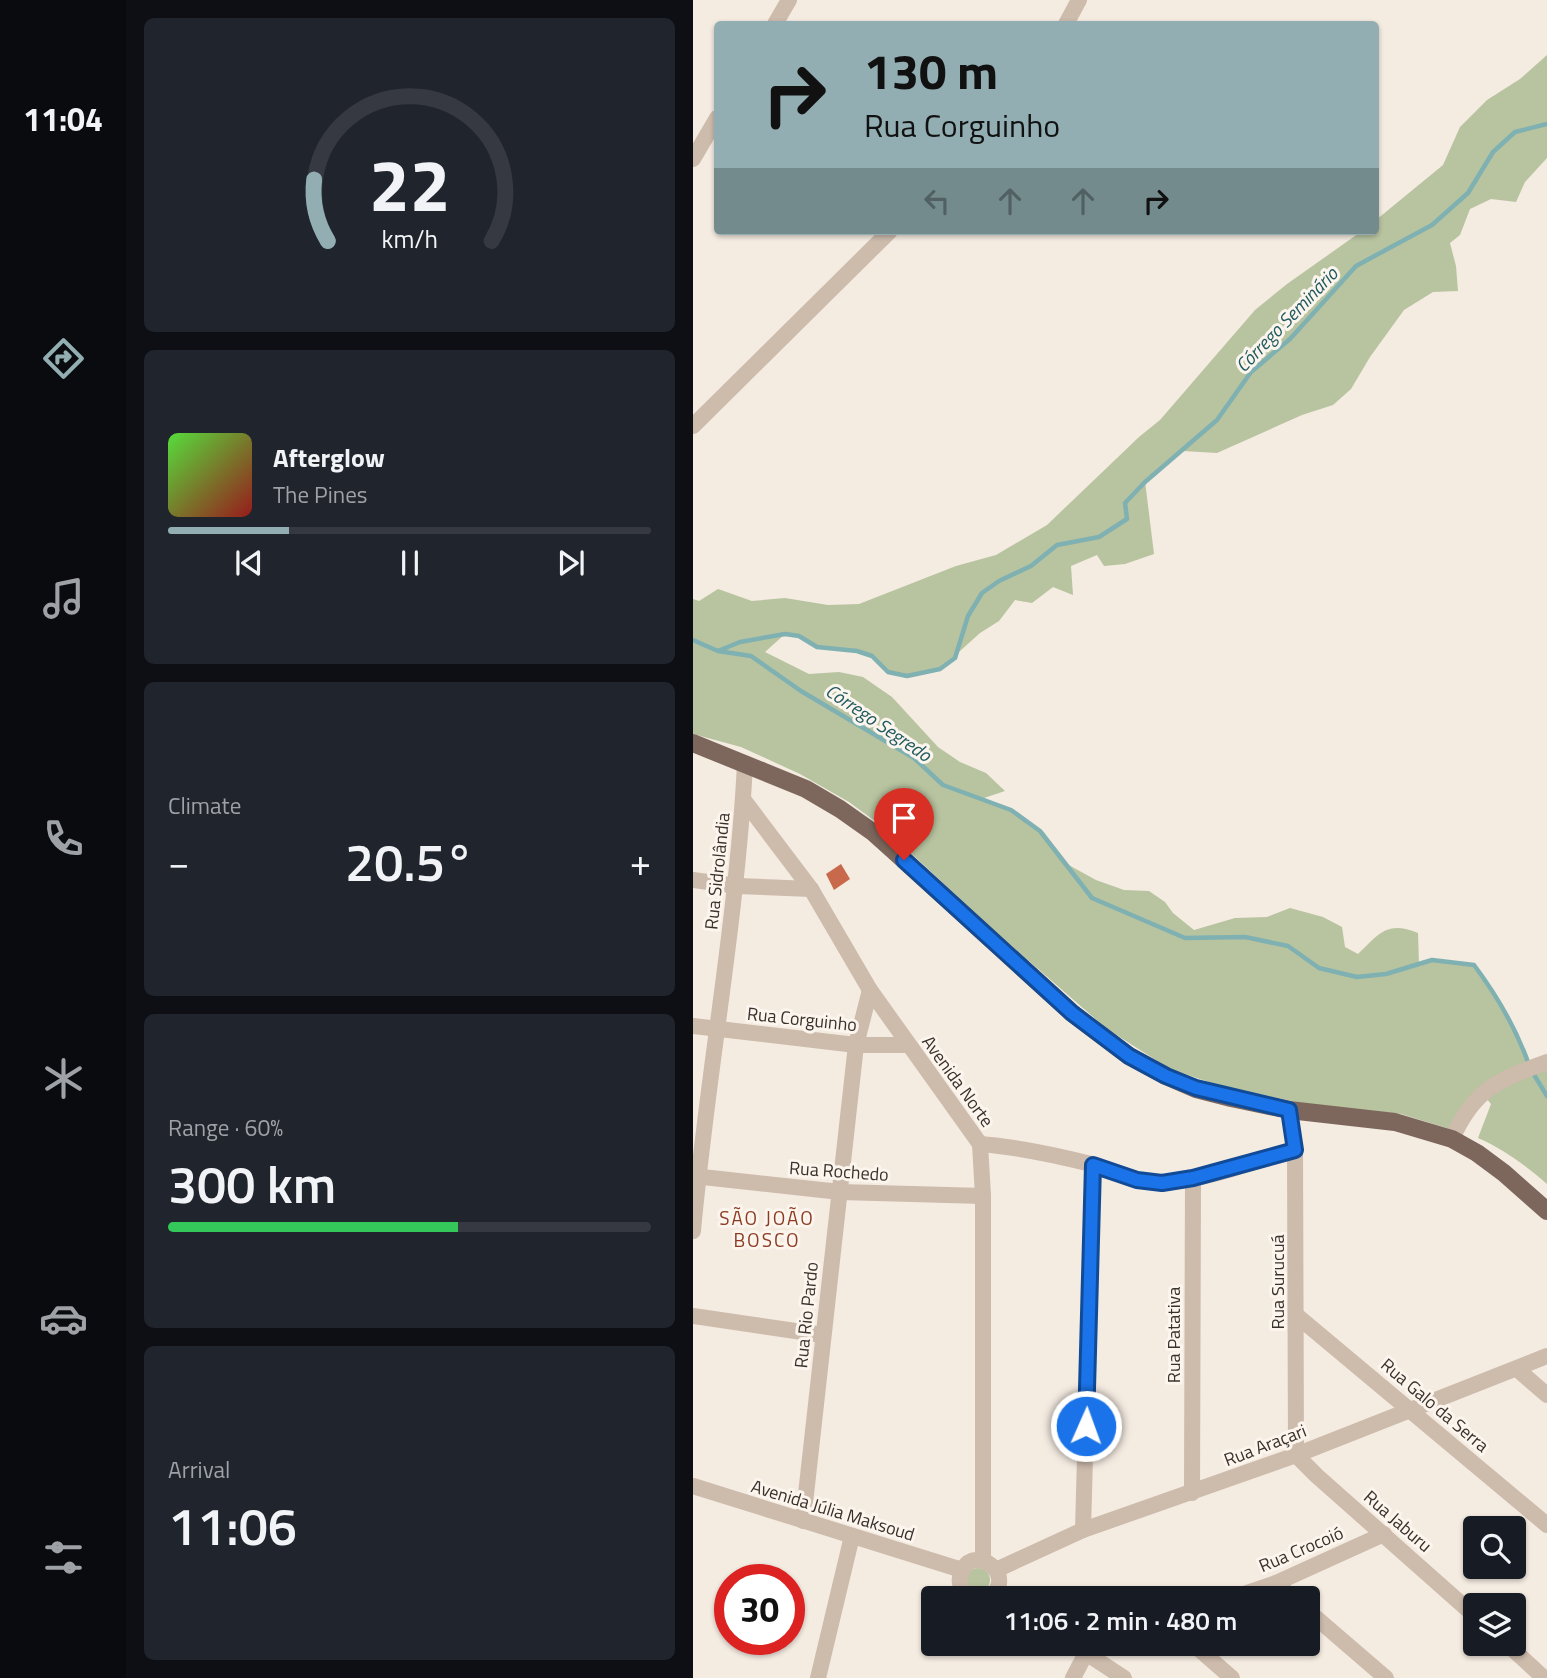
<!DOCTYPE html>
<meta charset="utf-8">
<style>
:root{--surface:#171b24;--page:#20242c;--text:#f1f3f6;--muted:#9ea1a6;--line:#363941;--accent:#92aeb2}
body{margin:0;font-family:"Titillium Web",sans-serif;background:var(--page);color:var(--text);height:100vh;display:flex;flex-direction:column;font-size:26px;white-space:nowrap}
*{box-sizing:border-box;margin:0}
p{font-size:23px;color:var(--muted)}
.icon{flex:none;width:38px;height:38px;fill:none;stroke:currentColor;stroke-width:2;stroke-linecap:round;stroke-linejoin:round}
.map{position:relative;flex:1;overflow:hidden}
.side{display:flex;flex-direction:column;gap:18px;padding:18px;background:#0d0f14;width:567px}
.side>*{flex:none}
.banner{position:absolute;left:21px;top:21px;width:665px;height:214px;border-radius:7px;box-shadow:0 2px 5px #0004;background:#92aeb2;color:#111;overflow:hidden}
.fabs{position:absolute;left:770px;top:1516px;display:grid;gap:14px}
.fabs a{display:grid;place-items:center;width:63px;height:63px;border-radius:7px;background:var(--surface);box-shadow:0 2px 5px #0004;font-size:35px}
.speed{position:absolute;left:21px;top:1564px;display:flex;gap:14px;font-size:35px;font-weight:700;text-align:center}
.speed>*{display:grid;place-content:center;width:91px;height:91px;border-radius:50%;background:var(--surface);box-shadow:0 2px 5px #0004;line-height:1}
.speed .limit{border:10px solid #d22;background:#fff;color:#111}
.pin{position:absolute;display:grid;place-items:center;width:60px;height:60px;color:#fff;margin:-72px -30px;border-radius:50% 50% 50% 0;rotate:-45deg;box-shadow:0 0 7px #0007}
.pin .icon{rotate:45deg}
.me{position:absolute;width:77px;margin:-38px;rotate:2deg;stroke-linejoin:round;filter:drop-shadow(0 0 5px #0008)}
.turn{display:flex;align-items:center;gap:24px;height:147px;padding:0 35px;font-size:32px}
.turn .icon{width:91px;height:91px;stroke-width:2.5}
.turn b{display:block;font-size:49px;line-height:60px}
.lanes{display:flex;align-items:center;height:66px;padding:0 35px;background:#0003;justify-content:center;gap:35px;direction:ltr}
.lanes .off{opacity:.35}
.big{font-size:52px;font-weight:600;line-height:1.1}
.side .widget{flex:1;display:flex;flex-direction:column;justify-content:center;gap:10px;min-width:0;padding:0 24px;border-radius:10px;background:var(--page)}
.side .dial{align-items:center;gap:0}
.dial svg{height:182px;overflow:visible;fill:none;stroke:var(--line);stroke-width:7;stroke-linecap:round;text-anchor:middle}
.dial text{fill:var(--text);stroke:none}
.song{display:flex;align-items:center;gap:21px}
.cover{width:84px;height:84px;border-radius:10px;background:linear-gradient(135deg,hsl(110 70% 55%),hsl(0 70% 35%))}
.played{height:7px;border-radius:4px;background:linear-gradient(90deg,var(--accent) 25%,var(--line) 25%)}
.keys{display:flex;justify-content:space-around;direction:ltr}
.heat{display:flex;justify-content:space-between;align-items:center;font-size:38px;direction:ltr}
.charge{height:10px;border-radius:5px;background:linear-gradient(90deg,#34c759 60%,var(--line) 0)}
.trip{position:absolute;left:228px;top:1586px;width:399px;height:70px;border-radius:7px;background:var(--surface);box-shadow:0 2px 5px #0004;font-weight:600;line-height:70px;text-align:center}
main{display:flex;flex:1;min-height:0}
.dock{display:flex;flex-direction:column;width:126px;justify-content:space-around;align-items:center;background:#090b0e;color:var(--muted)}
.dock .icon{width:49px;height:49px}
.dock .current{color:var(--accent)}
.dock b{font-size:32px;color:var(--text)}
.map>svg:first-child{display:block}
.green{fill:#b8c4a0}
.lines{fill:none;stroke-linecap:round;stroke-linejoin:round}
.stream{stroke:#7fb0b2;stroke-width:4.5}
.building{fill:#c8694b}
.minor{stroke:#cdbbac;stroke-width:16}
.major{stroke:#7d675c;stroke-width:18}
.route-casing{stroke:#114b97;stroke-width:18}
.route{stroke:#1a73e8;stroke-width:12}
.labels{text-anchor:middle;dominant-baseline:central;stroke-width:6;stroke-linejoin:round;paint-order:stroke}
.street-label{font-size:18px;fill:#3b302b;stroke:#fbf5ee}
.water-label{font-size:19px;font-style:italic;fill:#1f5a5e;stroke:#fbf5ee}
.neighbourhood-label{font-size:19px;letter-spacing:2px;fill:#8c3b22;stroke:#fbf5ee}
</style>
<main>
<nav class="dock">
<b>11:04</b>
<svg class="icon current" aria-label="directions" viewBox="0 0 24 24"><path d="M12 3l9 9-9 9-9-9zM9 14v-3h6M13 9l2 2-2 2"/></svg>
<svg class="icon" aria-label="music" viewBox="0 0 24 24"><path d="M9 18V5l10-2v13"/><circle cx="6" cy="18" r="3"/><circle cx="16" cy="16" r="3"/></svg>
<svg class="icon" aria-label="phone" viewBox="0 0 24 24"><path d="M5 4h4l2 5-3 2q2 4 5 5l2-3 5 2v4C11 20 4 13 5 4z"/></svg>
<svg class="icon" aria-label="climate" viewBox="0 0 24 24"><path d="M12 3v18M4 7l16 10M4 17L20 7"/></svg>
<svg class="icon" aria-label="car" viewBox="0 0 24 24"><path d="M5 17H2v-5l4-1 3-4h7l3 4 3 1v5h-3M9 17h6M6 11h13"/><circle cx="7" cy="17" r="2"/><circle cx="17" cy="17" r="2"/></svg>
<svg class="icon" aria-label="filters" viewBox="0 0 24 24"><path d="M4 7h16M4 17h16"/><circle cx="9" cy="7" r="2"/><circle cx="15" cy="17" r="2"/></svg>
</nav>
<section class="side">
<div class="widget dial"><svg viewBox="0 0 100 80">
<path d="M14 69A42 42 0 1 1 86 69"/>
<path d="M14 69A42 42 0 0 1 8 42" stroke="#92aeb2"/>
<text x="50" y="56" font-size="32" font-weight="700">22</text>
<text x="50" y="72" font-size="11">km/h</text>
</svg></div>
<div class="widget">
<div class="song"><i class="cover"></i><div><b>Afterglow</b><p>The Pines</p></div></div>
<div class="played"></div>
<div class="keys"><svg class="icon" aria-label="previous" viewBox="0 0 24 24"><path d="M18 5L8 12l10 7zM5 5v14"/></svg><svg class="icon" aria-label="pause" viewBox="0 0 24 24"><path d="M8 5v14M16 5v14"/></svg><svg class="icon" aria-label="next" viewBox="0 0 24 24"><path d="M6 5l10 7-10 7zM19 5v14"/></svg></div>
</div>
<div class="widget"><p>Climate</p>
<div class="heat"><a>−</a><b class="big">20.5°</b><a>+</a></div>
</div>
<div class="widget"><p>Range · 60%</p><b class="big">300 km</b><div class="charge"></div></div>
<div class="widget"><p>Arrival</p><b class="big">11:06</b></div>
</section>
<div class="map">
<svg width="854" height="1678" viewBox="0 0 854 1678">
<rect width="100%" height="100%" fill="#f4ebe1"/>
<!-- green -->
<g class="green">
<path d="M854,55V158L832,182L823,202L798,199L777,209L767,235L757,243L763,266L765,291L740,292L711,310L677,357L658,389L640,405L609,415L524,453L490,451L452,481L461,554L432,564L411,566L404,555L378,566L380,595L360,587L339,603L322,600L306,621L287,633L247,669L214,676L195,672L179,656L164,651L124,647L106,636L92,634L72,652L116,674L146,672L170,677L199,697L245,747L267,762L293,773L312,791L291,798L318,810L347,831L372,863L403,880L431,890L456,891L472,902L480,913L501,930L542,918L574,917L597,908L630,917L649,927L652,947L665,954C686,934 694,920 725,933L726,964L739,960L781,965C805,996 822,1028 837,1064L854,1058V1184C832,1165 812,1150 785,1138L798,1104L788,1092L760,1130L708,1114L603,1103L549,1093L477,1069L414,1029L297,927L190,827L156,802L107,774L48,747L0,734V599L6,601L25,589L59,601L92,598L135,605L166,604L263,566L303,555L354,525L446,437L467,420L562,310L594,284L669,231H682L683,220L750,165L767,127L794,100L827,79Z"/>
<circle cx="285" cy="1580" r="12"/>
</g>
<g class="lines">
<!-- stream -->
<g class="stream">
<path d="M0,640L25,651L58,656L108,691L221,758L250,785L318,810L347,831L399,898L492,938L552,937L595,946L626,968L664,977L693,974L739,960L781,965C805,997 823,1028 836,1065"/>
<polyline points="25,651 47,642 92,634 106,636 124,647 164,651 179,656 195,672 214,676 247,669 262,658 275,616 289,593 306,581 338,566 364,545 406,537 434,519 432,503 452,482 524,420 558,372 597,339 663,266 739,225 775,193 800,152 822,132 854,124"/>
<polyline points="840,1073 854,1096"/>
</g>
</g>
<!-- building -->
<polygon class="building" points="148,864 157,879 141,890 133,874"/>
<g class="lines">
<!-- minor -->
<g class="minor">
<polyline points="82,24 96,0"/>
<polyline points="373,24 386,0"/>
<polyline points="0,159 24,118"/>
<polyline points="0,426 197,231"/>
<polyline points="50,799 118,889 177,990 287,1144 290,1196 290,1560"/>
<polyline points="0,880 44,886 118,889"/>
<polyline points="0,1026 163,1045 214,1045"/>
<polyline points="596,1110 602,1150 603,1455 624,1476 782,1616"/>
<path d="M759,1139C781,1089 805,1080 854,1062"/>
<path d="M287,1144C324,1147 362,1155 398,1164C422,1170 446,1184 471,1183C513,1180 561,1161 602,1150"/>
<polyline points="0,1176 147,1192 290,1196"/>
<path d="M0,1231C14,1075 44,921 52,764"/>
<polyline points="603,1315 854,1525"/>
<polyline points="0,1316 130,1335"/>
<polyline points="824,1369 854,1395"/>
<polyline points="0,1486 269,1570"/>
<polyline points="499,1493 500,1178"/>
<polyline points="110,1521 163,1045 177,990"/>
<polyline points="390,1530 400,1165"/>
<polyline points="303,1570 390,1530 603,1455 854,1356"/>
<polyline points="583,1583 600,1598"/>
<path d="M277,1598C269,1591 264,1584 268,1574C279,1539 329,1578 294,1598"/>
<polyline points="539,1598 583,1583 691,1534"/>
<polyline points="614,1610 693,1678"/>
<polyline points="374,1643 393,1653 431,1678"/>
<polyline points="499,1643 539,1678"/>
<polyline points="813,1643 851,1678"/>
<polyline points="125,1678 159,1536"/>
<polyline points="380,1678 393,1653 417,1643"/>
</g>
<!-- major -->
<polyline class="major" points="0,743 113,789 147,809 181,833 211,860 379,1013 436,1056 473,1076 503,1089 538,1098 596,1110 702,1122 759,1139 784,1153 811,1173 854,1211"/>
</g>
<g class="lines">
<!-- route casing -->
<g class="route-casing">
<polyline id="route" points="211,860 379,1013 436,1056 473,1076 503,1088 596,1110 602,1150 500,1178 469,1183 444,1180 400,1165 393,1426"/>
</g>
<!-- route -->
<use href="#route" class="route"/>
</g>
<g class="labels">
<!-- street labels -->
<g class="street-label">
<text transform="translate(24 871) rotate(-84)">Rua Sidrolândia</text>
<text transform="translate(109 1019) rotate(6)">Rua Corguinho</text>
<text transform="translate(265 1081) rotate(54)">Avenida Norte</text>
<text transform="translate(146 1171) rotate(4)">Rua Rochedo</text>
<text transform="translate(584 1282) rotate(-90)">Rua Surucuá</text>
<text transform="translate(113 1315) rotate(-84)">Rua Rio Pardo</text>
<text transform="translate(480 1335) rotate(-90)">Rua Patativa</text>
<text transform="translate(742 1405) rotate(40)">Rua Galo da Serra</text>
<text transform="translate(572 1445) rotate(-21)">Rua Araçari</text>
<text transform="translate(140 1510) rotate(17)">Avenida Júlia Maksoud</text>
<text transform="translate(705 1521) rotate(41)">Rua Jaburu</text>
<text transform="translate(608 1549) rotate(-23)">Rua Crocoió</text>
</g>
<!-- water labels -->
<g class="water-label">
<text transform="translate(593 319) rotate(-46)">Córrego Seminário</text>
<text transform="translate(186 722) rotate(34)">Córrego Segredo</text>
</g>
<!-- neighbourhood labels -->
<g class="neighbourhood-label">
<text x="74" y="1217">SÃO JOÃO<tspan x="74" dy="22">BOSCO</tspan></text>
</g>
</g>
</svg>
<div class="fabs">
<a><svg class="icon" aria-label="search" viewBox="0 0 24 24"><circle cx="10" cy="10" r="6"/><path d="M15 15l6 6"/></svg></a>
<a><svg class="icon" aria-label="layers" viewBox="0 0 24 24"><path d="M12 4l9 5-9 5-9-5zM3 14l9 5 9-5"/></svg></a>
</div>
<div class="speed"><div class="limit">30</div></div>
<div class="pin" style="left:211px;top:860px;background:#d93025"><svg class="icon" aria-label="arrive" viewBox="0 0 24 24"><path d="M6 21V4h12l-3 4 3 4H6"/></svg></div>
<svg class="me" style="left:393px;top:1426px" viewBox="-20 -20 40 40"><circle r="17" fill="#1a73e8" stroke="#fff" stroke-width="3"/><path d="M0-11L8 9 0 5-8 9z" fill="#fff"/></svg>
<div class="trip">11:06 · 2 min · 480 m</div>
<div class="banner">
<div class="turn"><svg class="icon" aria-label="right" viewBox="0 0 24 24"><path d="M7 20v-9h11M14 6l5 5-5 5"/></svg><div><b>130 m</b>Rua Corguinho</div></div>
<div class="lanes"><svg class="icon off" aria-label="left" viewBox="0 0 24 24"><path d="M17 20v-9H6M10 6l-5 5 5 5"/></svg><svg class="icon off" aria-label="ahead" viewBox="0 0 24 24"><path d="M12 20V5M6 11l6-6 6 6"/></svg><svg class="icon off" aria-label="ahead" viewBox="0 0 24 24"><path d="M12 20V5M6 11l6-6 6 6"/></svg><svg class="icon" aria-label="right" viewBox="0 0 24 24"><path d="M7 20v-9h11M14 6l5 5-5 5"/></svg></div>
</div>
</div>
</main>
